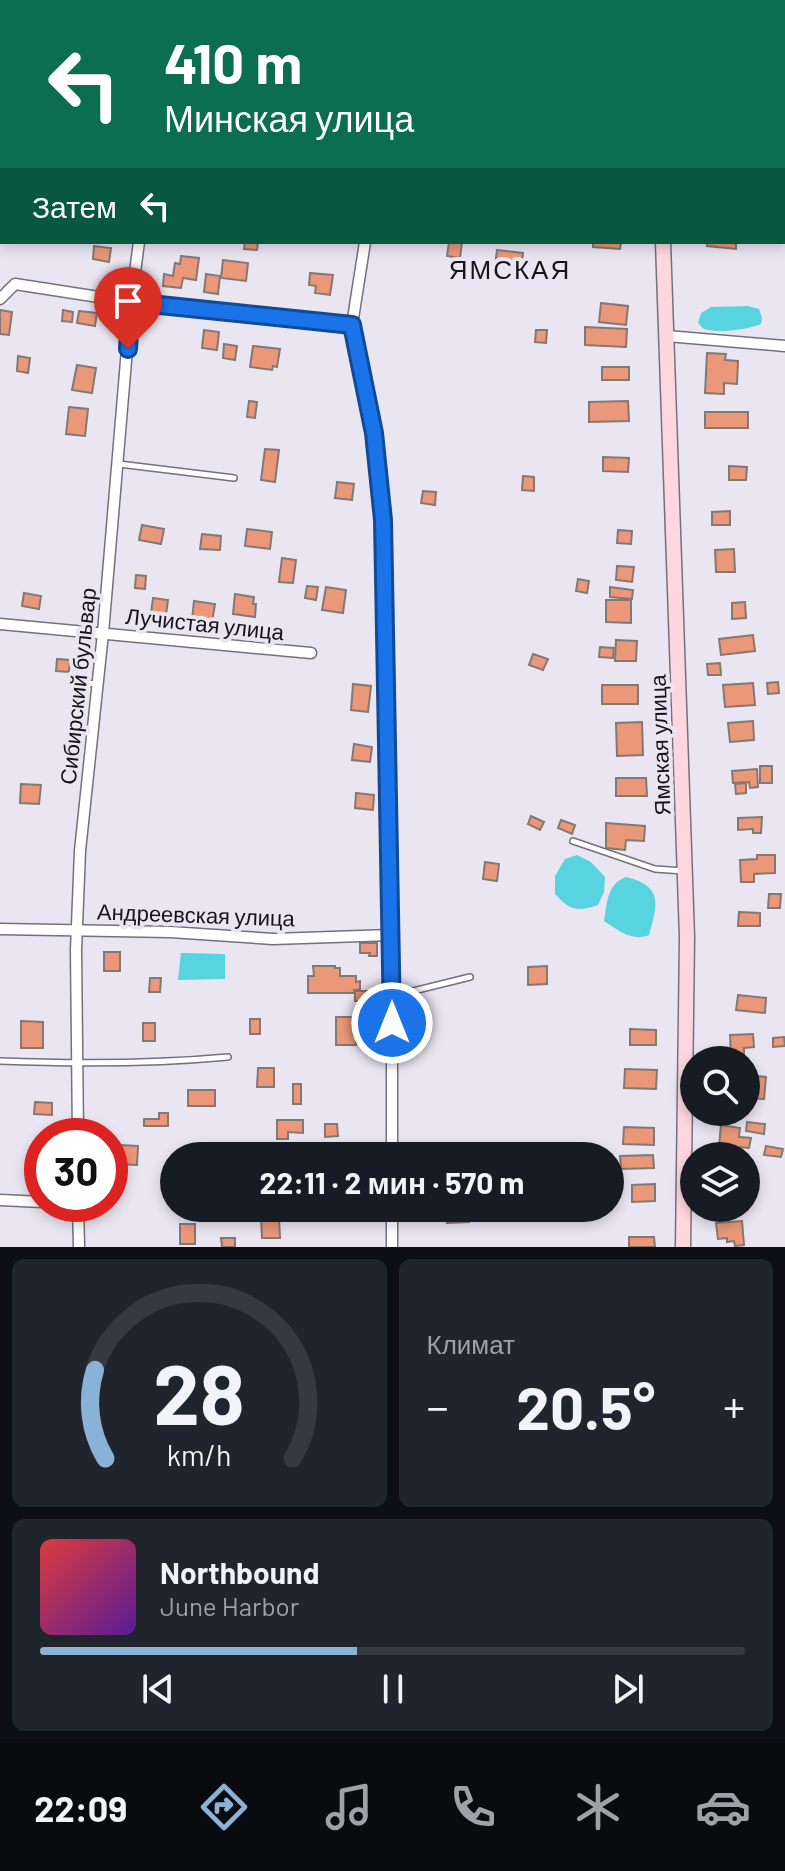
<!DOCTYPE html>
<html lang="ru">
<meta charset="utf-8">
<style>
:root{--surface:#171b24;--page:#20242c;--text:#f1f3f6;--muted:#9ea1a6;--line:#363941;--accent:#89b2d6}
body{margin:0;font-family:Barlow,sans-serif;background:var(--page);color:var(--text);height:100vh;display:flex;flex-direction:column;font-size:30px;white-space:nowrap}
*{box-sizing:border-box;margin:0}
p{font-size:26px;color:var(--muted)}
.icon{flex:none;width:44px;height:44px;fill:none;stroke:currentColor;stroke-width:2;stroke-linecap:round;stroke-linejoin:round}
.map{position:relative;height:1247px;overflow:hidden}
.drawer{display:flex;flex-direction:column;gap:12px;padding:12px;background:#0d0f14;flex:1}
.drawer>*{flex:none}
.top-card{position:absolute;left:0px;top:0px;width:786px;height:244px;box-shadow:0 4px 12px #0003;background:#0b6e4f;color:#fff;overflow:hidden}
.fabs{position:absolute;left:680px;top:1046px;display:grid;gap:16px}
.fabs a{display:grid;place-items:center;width:80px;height:80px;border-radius:50%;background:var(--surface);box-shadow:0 4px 12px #0003;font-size:40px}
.speed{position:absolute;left:24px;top:1118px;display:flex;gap:16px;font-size:40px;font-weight:700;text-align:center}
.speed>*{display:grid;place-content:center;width:104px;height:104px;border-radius:50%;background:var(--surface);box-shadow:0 4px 12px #0003;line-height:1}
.speed .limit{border:12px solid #d22;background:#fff;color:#111}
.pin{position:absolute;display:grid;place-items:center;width:68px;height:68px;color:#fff;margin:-82px -34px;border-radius:50% 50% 50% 0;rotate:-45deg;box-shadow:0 0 8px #0007}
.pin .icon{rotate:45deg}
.me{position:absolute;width:88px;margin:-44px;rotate:0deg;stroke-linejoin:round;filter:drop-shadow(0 0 6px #0008)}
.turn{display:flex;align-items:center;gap:28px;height:168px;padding:0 32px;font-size:36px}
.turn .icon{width:104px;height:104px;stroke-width:2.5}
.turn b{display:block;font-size:56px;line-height:68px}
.then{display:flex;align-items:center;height:76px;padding:0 32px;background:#0003;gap:16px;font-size:30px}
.big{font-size:60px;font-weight:700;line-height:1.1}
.drawer .widget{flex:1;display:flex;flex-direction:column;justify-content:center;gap:12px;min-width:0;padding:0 28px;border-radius:12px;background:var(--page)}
.drawer .dial{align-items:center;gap:0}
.dial svg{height:208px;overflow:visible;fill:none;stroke:var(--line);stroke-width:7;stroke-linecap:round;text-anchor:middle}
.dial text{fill:var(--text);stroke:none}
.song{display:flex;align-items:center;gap:24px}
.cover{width:96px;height:96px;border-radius:12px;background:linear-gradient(135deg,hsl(0 70% 55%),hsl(270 70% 35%))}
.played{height:8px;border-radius:4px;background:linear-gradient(90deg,var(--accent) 45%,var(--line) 45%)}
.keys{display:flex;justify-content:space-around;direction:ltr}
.heat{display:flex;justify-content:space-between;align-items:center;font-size:44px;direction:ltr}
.drawer .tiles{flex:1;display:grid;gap:12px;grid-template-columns:1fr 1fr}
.widget:last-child{grid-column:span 2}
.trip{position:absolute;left:160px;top:1142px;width:464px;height:80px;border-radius:40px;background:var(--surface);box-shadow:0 4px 12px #0003;font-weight:700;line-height:80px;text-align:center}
.tabs{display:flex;height:128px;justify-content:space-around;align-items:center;background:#090b0e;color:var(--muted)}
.tabs .icon{width:56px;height:56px}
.tabs .on{color:var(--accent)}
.tabs b{font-size:36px;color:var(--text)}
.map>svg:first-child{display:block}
.water{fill:#57d4e0}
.building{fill:#eb9779;stroke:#847873;stroke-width:2}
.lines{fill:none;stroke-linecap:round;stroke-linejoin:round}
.lane-casing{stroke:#73717c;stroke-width:8}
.street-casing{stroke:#73717c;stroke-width:13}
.secondary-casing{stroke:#73717c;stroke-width:17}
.lane{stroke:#fff;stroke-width:5}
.street{stroke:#fff;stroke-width:10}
.secondary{stroke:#fdd6df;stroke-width:14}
.route-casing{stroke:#114b97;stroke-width:20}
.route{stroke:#1a73e8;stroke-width:14}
.labels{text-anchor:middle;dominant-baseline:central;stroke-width:8;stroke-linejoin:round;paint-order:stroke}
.street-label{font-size:22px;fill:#151418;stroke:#e9e6f2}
.quarter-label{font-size:26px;letter-spacing:2px;fill:#151418;stroke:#e9e6f2}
</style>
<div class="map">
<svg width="785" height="1247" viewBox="0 0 785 1247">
<rect width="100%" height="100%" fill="#e9e6f2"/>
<!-- water -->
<g class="water">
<path d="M748,306L759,309L762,318L761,324C749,329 722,333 709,330C702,329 703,328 698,323L701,313L711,307Z"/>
<path d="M577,855L591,862L605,877L604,892L598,905C577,912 571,911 555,894V876L565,859Z"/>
<path d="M626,877C663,886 658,904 649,935C632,942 618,930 604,921C607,903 607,884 626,877Z"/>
<polygon points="181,953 225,954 225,979 178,980"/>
</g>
<!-- building -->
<g class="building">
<polygon points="245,242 258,242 257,250 244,249"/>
<polygon points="449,242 462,242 460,258 447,256"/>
<polygon points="593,242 621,242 620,249 593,247"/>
<polygon points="707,242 736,242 736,249 707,246"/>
<polygon points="94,246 111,248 109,262 93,259"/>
<polygon points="497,250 523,253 521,269 495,265"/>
<polygon points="181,256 199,258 196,280 183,278 181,288 163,286 164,274 173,276 175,263 180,264"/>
<polygon points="223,260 248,263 246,281 221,278"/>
<polygon points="310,273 333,275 330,295 315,293 316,286 309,285"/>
<polygon points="206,274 220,276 218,294 204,292"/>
<polygon points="601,303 628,306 626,325 599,322"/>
<polygon points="0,310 12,312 9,335 0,334"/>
<polygon points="63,310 73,312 72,322 62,321"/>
<polygon points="79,311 97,313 95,326 77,323"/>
<polygon points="585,327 627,329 626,347 585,345"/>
<polygon points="204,330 219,332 217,350 202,348"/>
<polygon points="536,330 547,330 546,343 535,342"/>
<polygon points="224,344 237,346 235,360 223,358"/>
<polygon points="253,346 280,349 277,367 273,366 272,370 250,367"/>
<polygon points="707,353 726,354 725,360 738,361 737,384 724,383 724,394 705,393"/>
<polygon points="18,356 30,358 28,373 17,371"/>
<polygon points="77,365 96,368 92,393 72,390"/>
<rect x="602" y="367" width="27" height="13"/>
<polygon points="249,401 257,402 255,418 247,417"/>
<polygon points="628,401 629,421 589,422 589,402"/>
<polygon points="69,407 88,409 85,436 66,434"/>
<rect x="705" y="412" width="43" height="16"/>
<polygon points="265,449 279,450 275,482 261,480"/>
<polygon points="603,457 629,458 628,472 603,471"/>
<polygon points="729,466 747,467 746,480 729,480"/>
<polygon points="523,476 534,477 534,491 522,490"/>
<polygon points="337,482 354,484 352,500 335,498"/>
<polygon points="423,491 436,492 435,505 421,503"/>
<polygon points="730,511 730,525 712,525 712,512"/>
<polygon points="142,525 164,529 161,544 139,540"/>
<polygon points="247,529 272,532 270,549 245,546"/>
<polygon points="618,530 632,531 631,544 617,543"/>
<polygon points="202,534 221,536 220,550 200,549"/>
<polygon points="734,549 735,572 716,572 715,550"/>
<polygon points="282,558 296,560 293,583 279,582"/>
<polygon points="617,566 634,567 632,582 616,580"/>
<polygon points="136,575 146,576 145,589 135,588"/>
<polygon points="578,579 589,581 587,593 576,591"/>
<polygon points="307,586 318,587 316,600 305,598"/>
<polygon points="326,587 346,590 343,613 322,610"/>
<polygon points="610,587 633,590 632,599 610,597"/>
<polygon points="24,593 41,596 39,609 22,606"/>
<polygon points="235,594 254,597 253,604 256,604 255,617 233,614"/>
<polygon points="153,598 168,600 166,615 151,613"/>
<polygon points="606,600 631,600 631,623 606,622"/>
<polygon points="194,601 215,604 212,622 192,620"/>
<polygon points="745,602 746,618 732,619 732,603"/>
<polygon points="753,635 755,651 721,655 719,639"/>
<polygon points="616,640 637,641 636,661 615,661"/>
<polygon points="600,647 614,648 613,658 599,657"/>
<polygon points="533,654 548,659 543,670 529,665"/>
<polygon points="57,659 70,660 69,672 56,671"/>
<polygon points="720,663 721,675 708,675 707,664"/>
<polygon points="778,682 779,693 768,694 767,683"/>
<polygon points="753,683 755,705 725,707 723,685"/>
<polygon points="353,684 371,686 368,712 351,710"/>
<rect x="602" y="685" width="36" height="19"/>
<polygon points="753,721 754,740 730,742 728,723"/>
<polygon points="642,722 643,755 617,756 616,723"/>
<polygon points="354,744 372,747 370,762 352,760"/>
<rect x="760" y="766" width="12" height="17"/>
<polygon points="757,769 758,787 750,788 749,782 733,783 732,771"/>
<polygon points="616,778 646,778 647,796 616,796"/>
<polygon points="746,783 746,793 736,794 735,784"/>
<polygon points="21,784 41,785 39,804 20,803"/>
<polygon points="356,793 374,795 373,810 355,808"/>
<polygon points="531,816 544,822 540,830 528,824"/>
<polygon points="762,817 761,833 753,833 753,829 738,830 738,818"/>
<polygon points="561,820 575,825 572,834 558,828"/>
<polygon points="606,823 645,826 644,841 626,840 625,850 606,848"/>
<polygon points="757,855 775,855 775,873 754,874 754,882 741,882 740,860 757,859"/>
<polygon points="485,862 499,864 497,881 483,879"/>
<polygon points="769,894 781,894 780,908 768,908"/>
<polygon points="739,912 760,913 760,926 738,926"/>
<polygon points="360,943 377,943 377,956 369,956 370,953 360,953"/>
<rect x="104" y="952" width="16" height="19"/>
<polygon points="313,966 335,966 335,968 340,968 340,976 356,976 356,982 360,981 360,990 354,990 355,993 308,993 308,976 314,976"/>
<polygon points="547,966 547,984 528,985 528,967"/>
<polygon points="150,978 161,978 160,992 149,992"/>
<rect x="355" y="991" width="22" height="10"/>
<polygon points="738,995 766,998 765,1013 736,1010"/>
<rect x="336" y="1017" width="20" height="28"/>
<rect x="250" y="1019" width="10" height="15"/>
<polygon points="21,1021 43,1022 43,1048 21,1048"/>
<rect x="143" y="1023" width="12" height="18"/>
<polygon points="630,1029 656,1030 656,1045 630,1045"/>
<polygon points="753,1034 754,1047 744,1048 744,1058 731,1058 730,1035"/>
<polygon points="784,1037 785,1046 773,1047 773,1038"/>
<polygon points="258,1068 274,1068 274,1087 257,1087"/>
<polygon points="625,1069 657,1070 656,1089 624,1088"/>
<polygon points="746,1075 766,1077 764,1099 746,1098"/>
<rect x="293" y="1084" width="8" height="20"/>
<rect x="188" y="1090" width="27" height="16"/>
<polygon points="35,1102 52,1103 52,1115 34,1114"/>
<polygon points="159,1113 168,1113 168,1126 144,1126 144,1119 159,1119"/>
<polygon points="277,1120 303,1120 303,1133 288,1132 288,1139 277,1139"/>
<polygon points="747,1122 765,1124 764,1134 746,1131"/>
<polygon points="325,1124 337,1124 338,1136 325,1137"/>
<polygon points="721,1125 740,1128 739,1137 751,1138 749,1148 739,1147 739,1153 727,1151 728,1147 719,1146"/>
<polygon points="624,1127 654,1128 654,1145 623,1144"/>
<polygon points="119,1145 138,1146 137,1165 118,1164"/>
<polygon points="211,1146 233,1148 233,1156 210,1156"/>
<polygon points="766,1146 783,1149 781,1157 764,1155"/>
<rect x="32" y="1149" width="10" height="23"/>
<polygon points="653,1155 654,1168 621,1169 620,1156"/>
<polygon points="655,1184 655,1201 632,1202 632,1185"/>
<polygon points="446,1208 469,1208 469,1222 447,1223"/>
<polygon points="279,1217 280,1238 262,1238 261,1218"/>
<polygon points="742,1221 744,1245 735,1246 734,1241 727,1242 727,1238 718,1239 716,1223"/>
<rect x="180" y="1224" width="15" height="20"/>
<polygon points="629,1237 654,1237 655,1247 629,1247"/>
<polygon points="221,1238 235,1238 235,1247 222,1247"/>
</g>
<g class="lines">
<!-- lane casing -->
<g class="lane-casing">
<g id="lane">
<polyline points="0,141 2,141"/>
<polyline points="119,464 234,478"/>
<polyline points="75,682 97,684"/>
<polyline points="573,841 655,869 684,871"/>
<polyline points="393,996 470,977"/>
<path d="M0,1061C76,1064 152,1064 228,1057"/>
</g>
</g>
<!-- street casing -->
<g class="street-casing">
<g id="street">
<polyline points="167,2 167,0"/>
<polyline points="388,2 388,0"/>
<polyline points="365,242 352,325 374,433 383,520 392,971 392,1156"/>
<polyline points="0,299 15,284 131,302 352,325"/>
<polyline points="667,336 785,346"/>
<polyline points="0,624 311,653"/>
<polyline points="0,929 170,932 273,939 391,935"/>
<polyline points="78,1136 76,950 80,851 103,633 131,302 139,242"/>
<polyline points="0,1200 42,1202"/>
<polyline points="78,1204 79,1247"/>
<polyline points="392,1247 392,1208"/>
</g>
</g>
<!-- secondary casing -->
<g class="secondary-casing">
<g id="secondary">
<polyline points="658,2 658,0"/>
<polyline points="663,242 687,937 683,1247"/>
</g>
</g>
<!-- lane -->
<use href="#lane" class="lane"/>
<!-- street -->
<use href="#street" class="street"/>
<!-- secondary -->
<use href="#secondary" class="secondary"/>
</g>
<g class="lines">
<!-- route casing -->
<g class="route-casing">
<polyline id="route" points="128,349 131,302 352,325 374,433 383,520 392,1023"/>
</g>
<!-- route -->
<use href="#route" class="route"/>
</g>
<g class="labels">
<!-- street labels -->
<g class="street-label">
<text transform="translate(205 623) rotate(6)">Лучистая улица</text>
<text transform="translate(77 686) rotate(-84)">Сибирский бульвар</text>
<text transform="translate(659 745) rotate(-92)">Ямская улица</text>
<text transform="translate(196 914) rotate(2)">Андреевская улица</text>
</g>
<!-- quarter labels -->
<g class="quarter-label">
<text x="510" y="268">ЯМСКАЯ</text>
</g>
</g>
</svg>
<div class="fabs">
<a><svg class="icon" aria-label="search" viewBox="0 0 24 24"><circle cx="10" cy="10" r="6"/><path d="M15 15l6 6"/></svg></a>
<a><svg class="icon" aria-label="layers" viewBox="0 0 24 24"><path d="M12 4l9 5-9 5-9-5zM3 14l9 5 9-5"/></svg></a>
</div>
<div class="speed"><div class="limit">30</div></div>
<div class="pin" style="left:128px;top:349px;background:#d93025"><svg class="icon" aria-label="arrive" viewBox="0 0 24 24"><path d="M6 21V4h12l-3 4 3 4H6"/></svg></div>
<svg class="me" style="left:392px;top:1023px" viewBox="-20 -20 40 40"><circle r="17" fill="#1a73e8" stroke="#fff" stroke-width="3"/><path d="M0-11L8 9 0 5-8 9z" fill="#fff"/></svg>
<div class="trip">22:11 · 2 мин · 570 m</div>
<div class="top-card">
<div class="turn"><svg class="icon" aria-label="left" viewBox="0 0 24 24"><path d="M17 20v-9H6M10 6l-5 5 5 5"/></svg><div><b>410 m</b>Минская улица</div></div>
<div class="then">Затем<svg class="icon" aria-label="left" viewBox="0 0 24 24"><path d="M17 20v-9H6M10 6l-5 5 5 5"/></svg></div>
</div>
</div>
<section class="drawer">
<div class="tiles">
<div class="widget dial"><svg viewBox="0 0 100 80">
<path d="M14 69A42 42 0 1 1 86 69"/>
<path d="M14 69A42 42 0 0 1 10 35" stroke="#89b2d6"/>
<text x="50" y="56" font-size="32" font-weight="700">28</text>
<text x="50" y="72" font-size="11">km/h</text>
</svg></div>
<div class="widget"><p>Климат</p>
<div class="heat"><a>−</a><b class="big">20.5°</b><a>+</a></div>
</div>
<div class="widget">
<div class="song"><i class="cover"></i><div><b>Northbound</b><p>June Harbor</p></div></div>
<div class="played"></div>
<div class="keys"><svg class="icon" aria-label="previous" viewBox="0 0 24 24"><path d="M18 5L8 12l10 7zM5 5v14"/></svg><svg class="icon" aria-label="pause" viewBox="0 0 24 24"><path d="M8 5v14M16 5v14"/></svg><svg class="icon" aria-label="next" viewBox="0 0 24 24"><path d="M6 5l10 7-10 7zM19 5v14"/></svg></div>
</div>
</div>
</section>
<nav class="tabs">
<b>22:09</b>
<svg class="icon on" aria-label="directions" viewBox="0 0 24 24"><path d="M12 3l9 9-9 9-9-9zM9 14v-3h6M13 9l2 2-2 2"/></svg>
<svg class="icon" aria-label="music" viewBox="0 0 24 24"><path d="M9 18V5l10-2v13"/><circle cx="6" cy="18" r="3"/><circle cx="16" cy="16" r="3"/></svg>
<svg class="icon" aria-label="phone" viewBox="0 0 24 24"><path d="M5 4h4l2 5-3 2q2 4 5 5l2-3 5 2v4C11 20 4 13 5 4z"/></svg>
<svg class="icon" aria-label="climate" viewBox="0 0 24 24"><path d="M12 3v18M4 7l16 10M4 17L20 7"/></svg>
<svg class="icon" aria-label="car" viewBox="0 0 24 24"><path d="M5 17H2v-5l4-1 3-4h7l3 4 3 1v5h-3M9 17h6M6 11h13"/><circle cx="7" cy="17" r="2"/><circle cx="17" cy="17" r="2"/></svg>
</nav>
